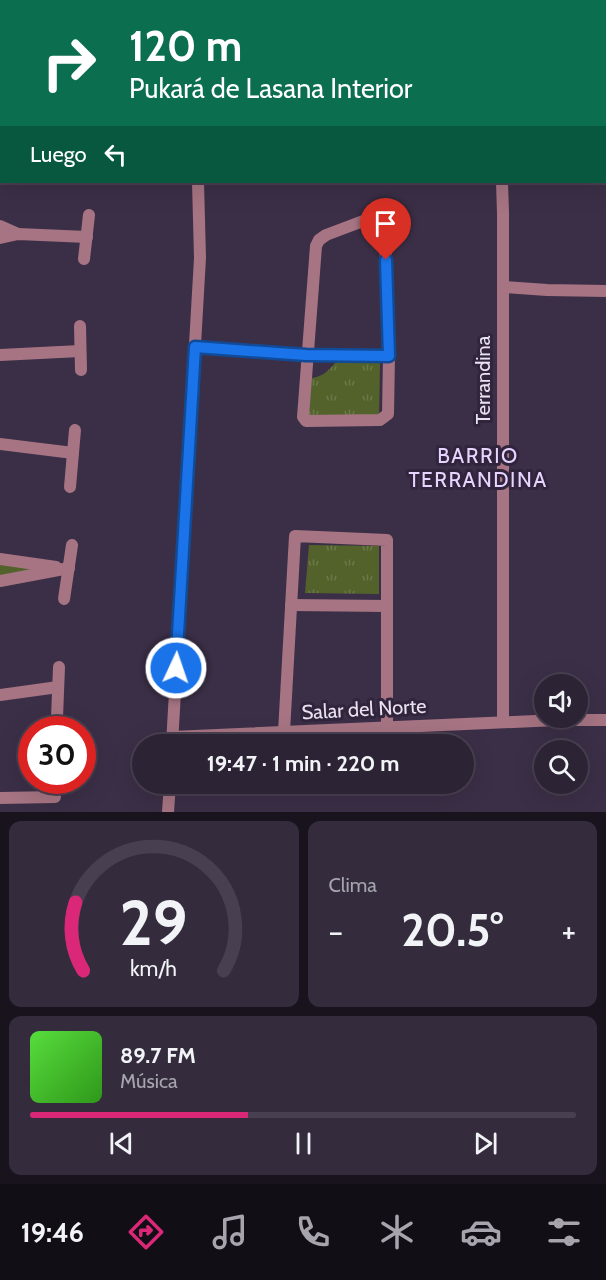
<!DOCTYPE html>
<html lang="es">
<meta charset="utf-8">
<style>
:root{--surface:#2c2335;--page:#342b3d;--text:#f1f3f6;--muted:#a6a4ad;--line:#484050;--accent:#db2777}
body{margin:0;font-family:Cabin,sans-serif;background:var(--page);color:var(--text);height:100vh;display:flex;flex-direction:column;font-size:22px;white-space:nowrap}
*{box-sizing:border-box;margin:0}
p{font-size:20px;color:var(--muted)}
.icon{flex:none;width:33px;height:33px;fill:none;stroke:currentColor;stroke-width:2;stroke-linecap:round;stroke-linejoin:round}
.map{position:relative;height:812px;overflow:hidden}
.side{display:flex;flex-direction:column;gap:9px;padding:9px;background:#18131d;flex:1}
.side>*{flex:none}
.hud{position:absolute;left:0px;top:0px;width:606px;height:183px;box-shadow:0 6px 24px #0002,0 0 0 2px var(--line);background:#0b6e4f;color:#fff;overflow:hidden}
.tools{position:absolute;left:534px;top:674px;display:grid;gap:12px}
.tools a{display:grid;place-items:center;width:54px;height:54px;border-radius:50%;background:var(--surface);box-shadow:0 6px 24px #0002,0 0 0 2px var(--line);font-size:30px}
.speed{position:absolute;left:18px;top:716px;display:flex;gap:12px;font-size:30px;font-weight:700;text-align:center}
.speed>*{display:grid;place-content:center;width:78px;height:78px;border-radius:50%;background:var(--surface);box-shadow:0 6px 24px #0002,0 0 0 2px var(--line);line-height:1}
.speed .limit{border:9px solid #d22;background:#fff;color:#111}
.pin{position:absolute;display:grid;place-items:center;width:51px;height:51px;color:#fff;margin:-62px -26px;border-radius:50% 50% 50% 0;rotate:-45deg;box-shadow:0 0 6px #0007}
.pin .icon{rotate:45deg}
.me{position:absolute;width:66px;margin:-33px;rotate:3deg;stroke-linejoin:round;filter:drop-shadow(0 0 4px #0008)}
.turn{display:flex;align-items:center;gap:21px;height:126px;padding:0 30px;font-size:27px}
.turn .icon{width:78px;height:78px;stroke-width:2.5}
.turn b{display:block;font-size:42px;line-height:51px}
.then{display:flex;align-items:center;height:57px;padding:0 30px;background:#0003;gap:12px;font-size:22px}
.big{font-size:45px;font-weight:800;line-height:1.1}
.side .widget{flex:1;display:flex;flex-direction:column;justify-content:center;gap:9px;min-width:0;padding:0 21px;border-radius:12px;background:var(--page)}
.side .dial{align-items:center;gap:0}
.dial svg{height:156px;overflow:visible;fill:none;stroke:var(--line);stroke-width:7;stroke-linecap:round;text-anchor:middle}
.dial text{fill:var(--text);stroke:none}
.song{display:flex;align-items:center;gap:18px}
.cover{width:72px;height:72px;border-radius:9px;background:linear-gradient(135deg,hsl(110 70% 55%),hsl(110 70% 35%))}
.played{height:6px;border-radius:3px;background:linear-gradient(90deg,var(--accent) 40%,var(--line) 40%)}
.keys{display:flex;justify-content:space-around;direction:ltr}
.heat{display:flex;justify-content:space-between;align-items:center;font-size:33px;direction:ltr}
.side .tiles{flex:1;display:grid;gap:9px;grid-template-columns:1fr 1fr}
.widget:last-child{grid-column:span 2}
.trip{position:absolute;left:132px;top:734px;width:342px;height:60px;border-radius:30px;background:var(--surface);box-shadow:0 6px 24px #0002,0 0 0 2px var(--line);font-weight:800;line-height:60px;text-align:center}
.tabs{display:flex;height:96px;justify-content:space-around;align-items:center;background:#120e15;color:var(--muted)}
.tabs .icon{width:42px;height:42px}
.tabs .on{color:var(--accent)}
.tabs b{font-size:27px;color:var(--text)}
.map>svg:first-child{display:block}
.grass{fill:url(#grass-tufts)}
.forest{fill:url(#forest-crowns)}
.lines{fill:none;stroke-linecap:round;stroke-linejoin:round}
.minor{stroke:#a67483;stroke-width:12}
.route-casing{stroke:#114b97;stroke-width:15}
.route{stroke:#1a73e8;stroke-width:10}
.labels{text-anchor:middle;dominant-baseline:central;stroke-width:6;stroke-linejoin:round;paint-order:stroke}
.street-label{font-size:20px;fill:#e9e2f1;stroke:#31253d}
.neighbourhood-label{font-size:21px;letter-spacing:1.5px;fill:#e8d5ff;stroke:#31253d}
</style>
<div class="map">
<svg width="606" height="812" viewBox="0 0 606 812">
<defs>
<pattern id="grass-tufts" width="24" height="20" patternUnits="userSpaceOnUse" patternTransform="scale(1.5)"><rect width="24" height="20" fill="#52622a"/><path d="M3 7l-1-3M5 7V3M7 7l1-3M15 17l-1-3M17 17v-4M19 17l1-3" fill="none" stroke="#6b7849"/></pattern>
<pattern id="forest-crowns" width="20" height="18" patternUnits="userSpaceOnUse" patternTransform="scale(1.5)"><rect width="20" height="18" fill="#52622a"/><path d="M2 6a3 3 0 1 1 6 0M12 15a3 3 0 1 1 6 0" fill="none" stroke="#6b7849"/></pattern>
</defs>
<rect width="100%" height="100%" fill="#3b2f47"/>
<!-- grass -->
<g class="grass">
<path d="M336,362L380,363L379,417H309V378C322,378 328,371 336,362Z"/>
<polygon points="309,545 379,546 379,594 305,593"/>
<polygon points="0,564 40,568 0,576"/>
</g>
<!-- forest -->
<g class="forest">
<polygon points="0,0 139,0 145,1 2,2 1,79"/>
<polygon points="263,0 509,0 260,1"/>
</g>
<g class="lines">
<!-- minor -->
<g class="minor">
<polyline points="527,2 530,0"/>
<polyline points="0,96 2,97"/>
<polyline points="502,182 503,213 503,722"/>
<polygon points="371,218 380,222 385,236 389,356 388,414 380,420 306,421 303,417 316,246 319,240 326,235"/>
<polyline points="0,226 18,234"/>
<polyline points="0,238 18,234 87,237"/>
<polyline points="84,259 89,215"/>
<polyline points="503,287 547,290 606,291"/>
<polyline points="80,326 81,370"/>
<polyline points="195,347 306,355 389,356"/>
<polyline points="0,355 80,351"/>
<polyline points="0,444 73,453"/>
<polyline points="70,487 75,430"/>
<polyline points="0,559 56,567"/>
<polyline points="0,581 69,568"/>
<polyline points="64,599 72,545"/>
<polyline points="291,605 387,606"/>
<polyline points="0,695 58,687"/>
<polyline points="57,718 59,667"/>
<polyline points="284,732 295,536 387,540 387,727"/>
<polyline points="172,737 557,720 606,720"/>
<polyline points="172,744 200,258 198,182"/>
<polyline points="0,798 55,797"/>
<polyline points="168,812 170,783"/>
</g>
</g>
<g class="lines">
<!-- route casing -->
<g class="route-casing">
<polyline id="route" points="176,668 195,347 306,355 389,356 386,260"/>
</g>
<!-- route -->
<use href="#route" class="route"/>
</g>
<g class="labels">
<!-- street labels -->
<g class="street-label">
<text transform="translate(483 380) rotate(-90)">Terrandina</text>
<text transform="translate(364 709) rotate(-3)">Salar del Norte</text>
</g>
<!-- neighbourhood labels -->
<g class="neighbourhood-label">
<text x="478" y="455">BARRIO<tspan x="478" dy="24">TERRANDINA</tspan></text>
</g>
</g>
</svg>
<div class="tools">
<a><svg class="icon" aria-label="sound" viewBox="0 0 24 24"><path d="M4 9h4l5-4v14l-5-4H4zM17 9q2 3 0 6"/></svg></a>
<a><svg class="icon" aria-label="search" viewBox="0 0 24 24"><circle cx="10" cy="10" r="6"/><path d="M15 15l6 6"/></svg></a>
</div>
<div class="speed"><div class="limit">30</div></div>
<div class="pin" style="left:386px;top:260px;background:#d93025"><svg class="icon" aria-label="arrive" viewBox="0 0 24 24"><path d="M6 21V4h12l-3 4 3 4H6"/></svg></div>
<svg class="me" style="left:176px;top:668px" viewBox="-20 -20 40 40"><circle r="17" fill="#1a73e8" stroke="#fff" stroke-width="3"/><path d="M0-11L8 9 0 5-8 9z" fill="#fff"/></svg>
<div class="trip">19:47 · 1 min · 220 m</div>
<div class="hud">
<div class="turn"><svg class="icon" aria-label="right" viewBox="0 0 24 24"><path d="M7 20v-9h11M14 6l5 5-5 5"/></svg><div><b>120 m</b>Pukará de Lasana Interior</div></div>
<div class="then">Luego<svg class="icon" aria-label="left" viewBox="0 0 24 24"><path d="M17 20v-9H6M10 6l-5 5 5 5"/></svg></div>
</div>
</div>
<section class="side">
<div class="tiles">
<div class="widget dial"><svg viewBox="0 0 100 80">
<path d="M14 69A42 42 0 1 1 86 69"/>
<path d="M14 69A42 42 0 0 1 10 34" stroke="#db2777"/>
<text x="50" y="56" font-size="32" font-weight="700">29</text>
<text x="50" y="72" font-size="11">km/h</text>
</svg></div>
<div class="widget"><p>Clima</p>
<div class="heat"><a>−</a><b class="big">20.5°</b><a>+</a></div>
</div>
<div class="widget">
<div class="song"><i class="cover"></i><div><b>89.7 FM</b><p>Música</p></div></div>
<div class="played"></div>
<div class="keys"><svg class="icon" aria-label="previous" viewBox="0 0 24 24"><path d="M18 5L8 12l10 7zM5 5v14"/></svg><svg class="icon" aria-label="pause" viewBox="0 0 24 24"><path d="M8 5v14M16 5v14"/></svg><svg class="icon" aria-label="next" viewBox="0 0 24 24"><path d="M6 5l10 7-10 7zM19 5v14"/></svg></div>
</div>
</div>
</section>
<nav class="tabs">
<b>19:46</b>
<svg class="icon on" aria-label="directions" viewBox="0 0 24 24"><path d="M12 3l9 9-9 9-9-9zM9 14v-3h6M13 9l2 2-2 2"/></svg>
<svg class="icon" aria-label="music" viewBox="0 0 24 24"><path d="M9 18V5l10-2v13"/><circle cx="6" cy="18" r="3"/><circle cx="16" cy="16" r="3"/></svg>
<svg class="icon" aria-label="phone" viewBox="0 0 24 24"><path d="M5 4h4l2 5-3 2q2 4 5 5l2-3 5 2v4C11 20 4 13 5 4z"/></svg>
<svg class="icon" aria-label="climate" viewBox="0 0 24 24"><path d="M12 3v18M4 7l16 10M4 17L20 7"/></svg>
<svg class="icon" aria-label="car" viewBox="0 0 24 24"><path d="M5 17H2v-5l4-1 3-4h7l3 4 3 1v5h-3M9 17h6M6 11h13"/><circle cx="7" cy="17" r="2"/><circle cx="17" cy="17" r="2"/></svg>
<svg class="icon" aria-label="filters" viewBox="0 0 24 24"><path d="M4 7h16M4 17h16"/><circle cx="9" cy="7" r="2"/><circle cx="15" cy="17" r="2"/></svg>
</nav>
